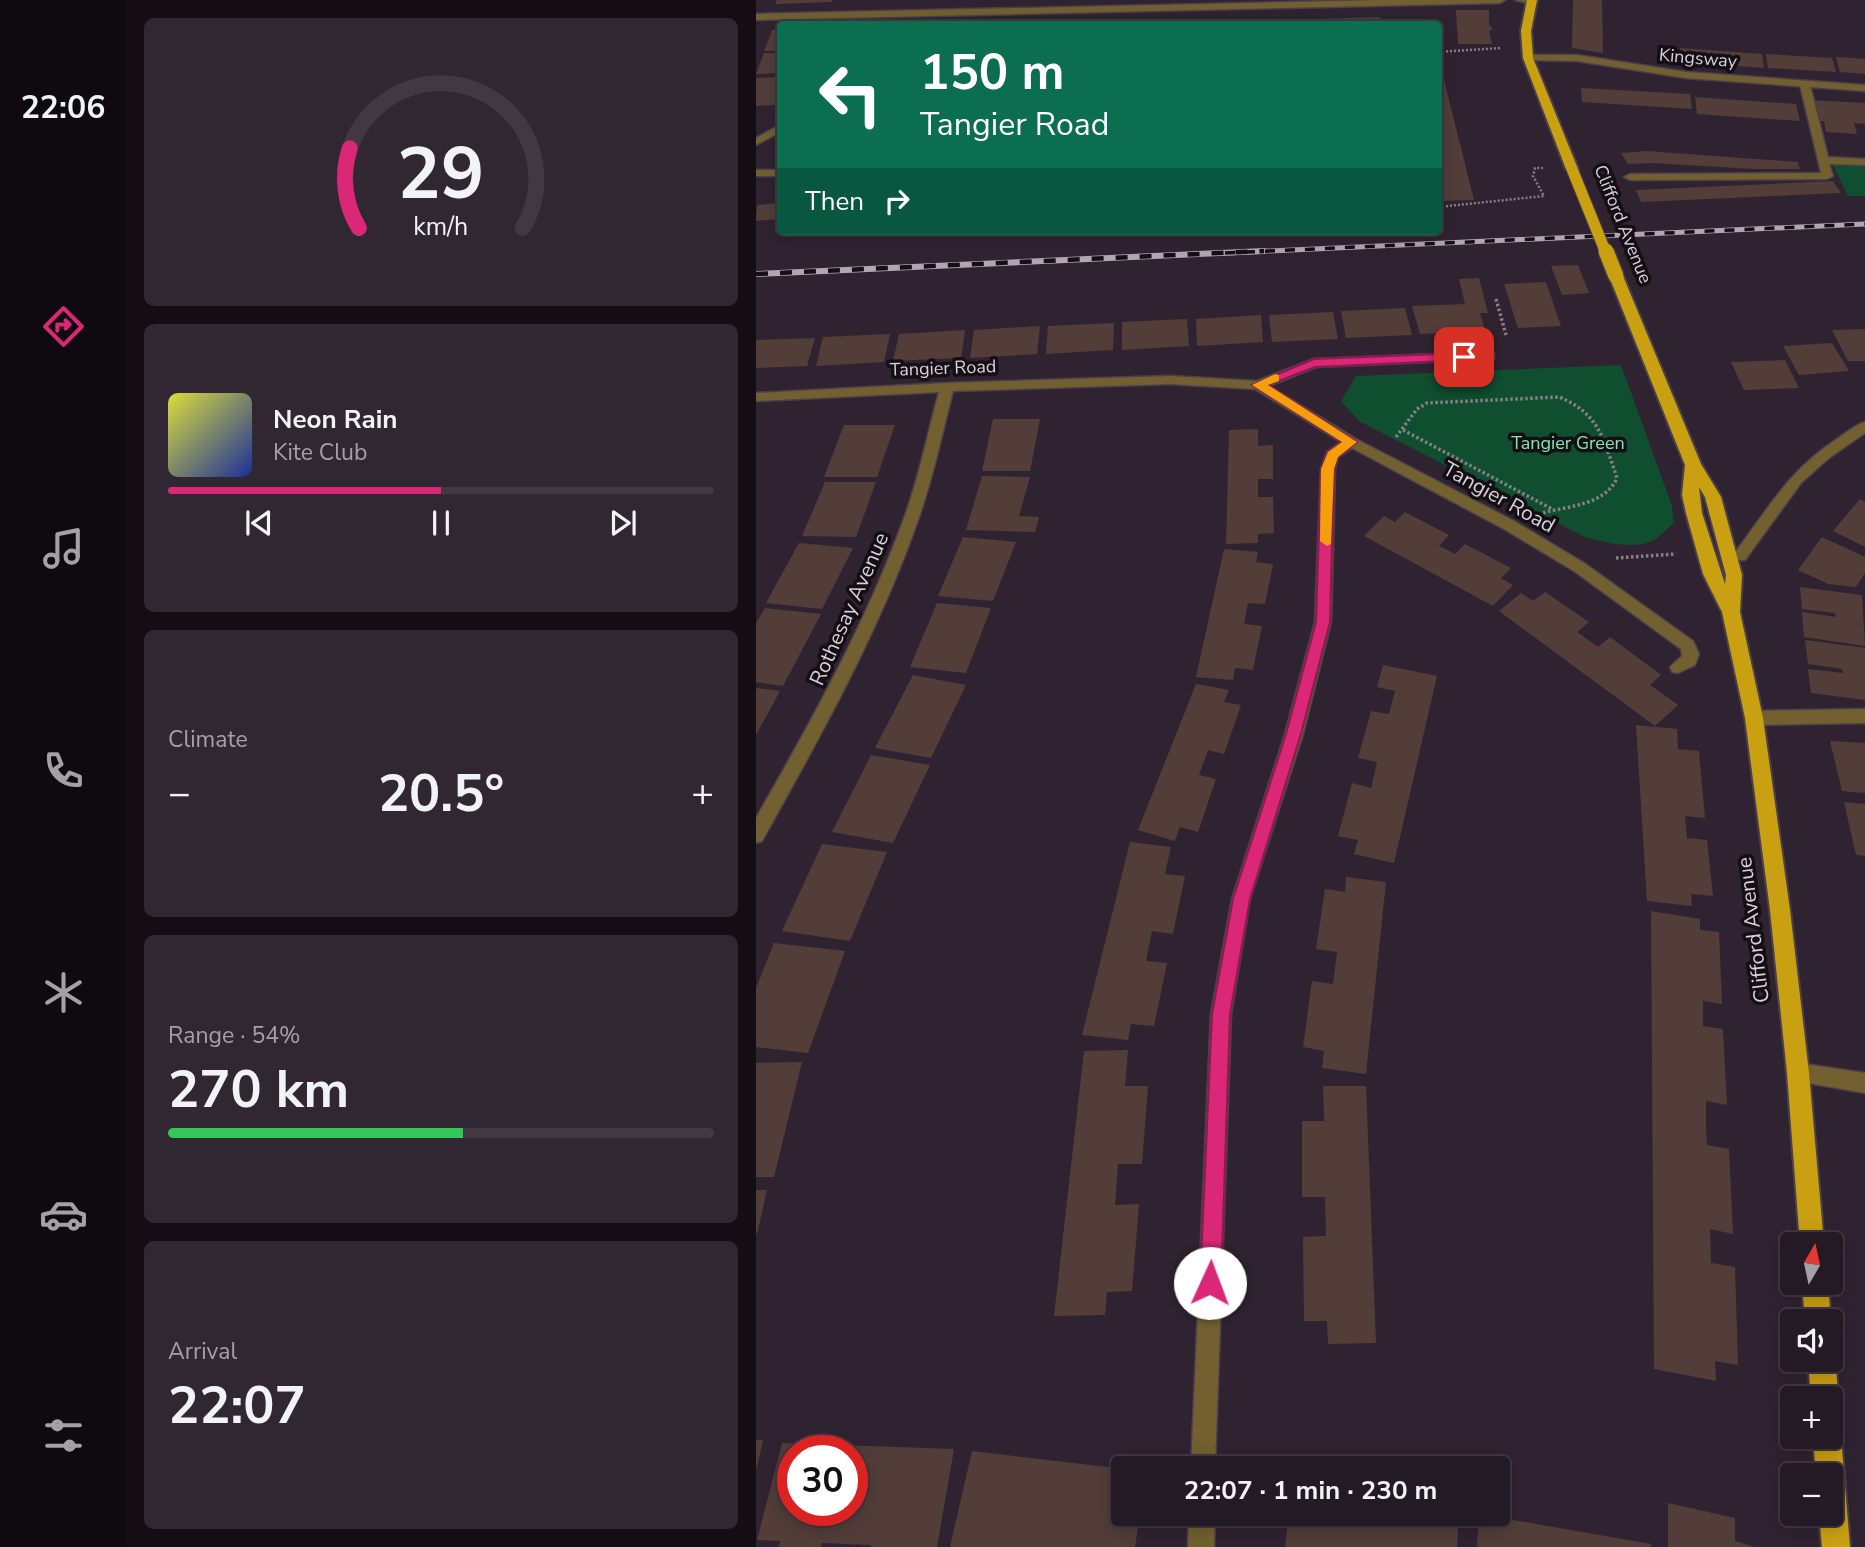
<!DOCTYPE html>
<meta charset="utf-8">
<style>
:root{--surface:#241a25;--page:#302732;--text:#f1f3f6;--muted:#a3a1a7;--line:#413842;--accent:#db2777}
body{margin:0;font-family:"Nunito Sans",sans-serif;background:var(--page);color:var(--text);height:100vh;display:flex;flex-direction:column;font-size:26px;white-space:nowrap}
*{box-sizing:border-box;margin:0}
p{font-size:23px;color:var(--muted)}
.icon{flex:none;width:38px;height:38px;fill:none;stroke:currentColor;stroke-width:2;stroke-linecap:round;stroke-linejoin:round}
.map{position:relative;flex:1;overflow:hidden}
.panel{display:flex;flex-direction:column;gap:18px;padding:18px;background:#140e14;width:630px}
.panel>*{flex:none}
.banner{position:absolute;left:21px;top:21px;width:665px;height:214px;border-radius:7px;box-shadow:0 4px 18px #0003,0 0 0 2px var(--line);background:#0b6e4f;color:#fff;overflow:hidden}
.needle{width:46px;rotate:9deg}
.fabs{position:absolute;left:1024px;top:1232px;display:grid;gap:14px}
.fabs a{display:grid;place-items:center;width:63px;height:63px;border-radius:7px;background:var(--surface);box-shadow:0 4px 18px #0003,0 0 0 2px var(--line);font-size:35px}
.speed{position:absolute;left:21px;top:1435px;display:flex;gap:14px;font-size:35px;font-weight:700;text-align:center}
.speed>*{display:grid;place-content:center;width:91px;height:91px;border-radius:50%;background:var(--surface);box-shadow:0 4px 18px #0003,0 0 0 2px var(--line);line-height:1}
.speed .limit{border:10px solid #d22;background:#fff;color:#111}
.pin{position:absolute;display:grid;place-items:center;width:60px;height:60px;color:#fff;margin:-30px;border-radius:14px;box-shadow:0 4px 10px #0006}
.me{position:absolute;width:77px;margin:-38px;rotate:2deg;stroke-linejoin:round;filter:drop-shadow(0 0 5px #0008)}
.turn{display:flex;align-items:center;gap:24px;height:147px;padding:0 28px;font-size:32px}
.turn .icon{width:91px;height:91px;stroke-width:2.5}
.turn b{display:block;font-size:49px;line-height:60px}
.then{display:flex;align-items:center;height:66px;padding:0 28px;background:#0003;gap:14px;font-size:26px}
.big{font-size:52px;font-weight:700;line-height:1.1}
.panel .tile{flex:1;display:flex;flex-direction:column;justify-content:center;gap:10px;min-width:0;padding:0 24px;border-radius:10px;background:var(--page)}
.panel .dial{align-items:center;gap:0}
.dial svg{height:182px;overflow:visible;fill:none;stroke:var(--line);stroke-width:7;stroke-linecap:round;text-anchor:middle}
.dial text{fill:var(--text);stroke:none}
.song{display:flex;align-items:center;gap:21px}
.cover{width:84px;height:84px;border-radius:10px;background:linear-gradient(135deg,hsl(60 70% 55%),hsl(230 70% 35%))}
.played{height:7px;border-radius:4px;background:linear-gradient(90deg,var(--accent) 50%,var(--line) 50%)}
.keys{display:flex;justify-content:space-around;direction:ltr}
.heat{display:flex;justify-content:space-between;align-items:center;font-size:38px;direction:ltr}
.charge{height:10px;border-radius:5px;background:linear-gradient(90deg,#34c759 54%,var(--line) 0)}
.trip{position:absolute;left:355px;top:1456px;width:399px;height:70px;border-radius:7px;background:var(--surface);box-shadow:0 4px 18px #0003,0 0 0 2px var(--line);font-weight:700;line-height:70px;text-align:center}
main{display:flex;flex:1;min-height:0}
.menu{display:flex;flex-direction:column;width:126px;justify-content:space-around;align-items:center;background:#0e0a0f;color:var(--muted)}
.menu .icon{width:49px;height:49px}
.menu .active{color:var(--accent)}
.menu b{font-size:32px;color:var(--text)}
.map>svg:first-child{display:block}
.green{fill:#0f4f30}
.building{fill:#523d39;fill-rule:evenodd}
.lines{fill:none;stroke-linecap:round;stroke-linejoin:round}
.service-casing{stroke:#4b3f4c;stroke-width:3}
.minor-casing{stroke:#4b3f4c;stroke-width:3}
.trunk-casing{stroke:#4b3f4c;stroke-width:4}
.path-far1{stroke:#897e8a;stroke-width:2.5;stroke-dasharray:2 2;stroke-linecap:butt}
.path{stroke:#897e8a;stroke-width:3.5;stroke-dasharray:2.5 2.5;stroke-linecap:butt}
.service{fill:#726030;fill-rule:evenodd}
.minor{fill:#726030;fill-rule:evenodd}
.trunk{fill:#caa013;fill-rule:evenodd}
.rail-far1-casing{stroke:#b1a7b2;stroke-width:5}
.rail-casing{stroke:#b1a7b2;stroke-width:6}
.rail-far1{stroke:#150f15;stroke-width:3.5;stroke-dasharray:10;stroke-linecap:butt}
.rail{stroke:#150f15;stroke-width:4.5;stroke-dasharray:12;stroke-linecap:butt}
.trunk-bridge-far1-casing{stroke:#4b3f4c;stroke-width:13;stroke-linecap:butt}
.trunk-bridge-casing{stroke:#4b3f4c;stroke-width:18;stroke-linecap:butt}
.trunk-bridge-far1{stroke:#caa013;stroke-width:11}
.trunk-bridge{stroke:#caa013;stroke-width:15}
.route{fill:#db2777;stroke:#8e194d;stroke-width:2}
.slow{fill:#f59e0b}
.labels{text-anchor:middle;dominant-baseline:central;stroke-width:7;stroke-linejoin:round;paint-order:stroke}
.far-street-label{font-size:18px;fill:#d9d1da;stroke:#150f15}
.far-park-label{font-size:18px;fill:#84e7ae;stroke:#150f15}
.street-label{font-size:21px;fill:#d9d1da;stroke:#150f15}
</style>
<main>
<nav class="menu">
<b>22:06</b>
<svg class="icon active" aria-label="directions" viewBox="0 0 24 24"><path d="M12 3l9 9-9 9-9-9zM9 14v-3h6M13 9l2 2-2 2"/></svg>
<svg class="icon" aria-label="music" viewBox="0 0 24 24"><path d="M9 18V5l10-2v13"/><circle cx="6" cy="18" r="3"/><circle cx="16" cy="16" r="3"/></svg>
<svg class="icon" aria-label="phone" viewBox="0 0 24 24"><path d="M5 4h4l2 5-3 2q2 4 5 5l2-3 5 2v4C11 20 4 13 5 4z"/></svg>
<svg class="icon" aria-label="climate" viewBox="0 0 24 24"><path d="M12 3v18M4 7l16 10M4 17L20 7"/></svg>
<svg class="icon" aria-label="car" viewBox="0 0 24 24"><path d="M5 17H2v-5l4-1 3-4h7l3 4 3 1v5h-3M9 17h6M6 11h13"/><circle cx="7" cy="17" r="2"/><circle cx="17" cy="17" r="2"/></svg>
<svg class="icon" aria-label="filters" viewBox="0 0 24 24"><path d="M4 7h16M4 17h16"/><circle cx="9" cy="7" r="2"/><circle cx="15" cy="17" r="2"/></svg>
</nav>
<section class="panel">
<div class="tile dial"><svg viewBox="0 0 100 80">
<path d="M14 69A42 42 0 1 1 86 69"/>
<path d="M14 69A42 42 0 0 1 10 34" stroke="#db2777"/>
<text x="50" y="56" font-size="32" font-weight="700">29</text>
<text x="50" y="72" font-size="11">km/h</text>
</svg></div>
<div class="tile">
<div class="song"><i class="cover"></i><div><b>Neon Rain</b><p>Kite Club</p></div></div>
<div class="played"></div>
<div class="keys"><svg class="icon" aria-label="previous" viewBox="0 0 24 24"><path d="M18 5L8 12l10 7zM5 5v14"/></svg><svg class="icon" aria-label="pause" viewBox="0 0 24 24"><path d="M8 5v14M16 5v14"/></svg><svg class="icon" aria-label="next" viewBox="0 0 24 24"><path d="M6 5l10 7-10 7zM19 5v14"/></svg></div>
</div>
<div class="tile"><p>Climate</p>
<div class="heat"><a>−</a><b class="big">20.5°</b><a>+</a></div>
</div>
<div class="tile"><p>Range · 54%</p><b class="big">270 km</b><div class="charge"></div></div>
<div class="tile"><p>Arrival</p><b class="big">22:07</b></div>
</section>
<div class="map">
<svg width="1109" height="1547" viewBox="0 0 1109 1547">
<rect width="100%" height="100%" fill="#302331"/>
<!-- green -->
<g class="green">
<polygon points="1076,163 1109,165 1109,196 1092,196"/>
<path d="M865,365L916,506L918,523C911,528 904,538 896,541C877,550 848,542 829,537L603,421L585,401L600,376Z"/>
</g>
<!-- building -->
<g class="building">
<polygon points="21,0 76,0 76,2 19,4"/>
<polygon points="817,0 846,0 847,53 816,48"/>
<polygon points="700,10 733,10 733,25 737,29 733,31 736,44 702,44"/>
<polygon points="624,17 626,24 501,24 501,21"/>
<polygon points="16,30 24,30 24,51 8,51"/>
<polygon points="924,48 1006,54 1008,68 925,62"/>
<polygon points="8,53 24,53 24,73 0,74"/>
<polygon points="1010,54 1076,58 1080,72 1012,68"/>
<polygon points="1080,57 1109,59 1109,74 1084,72"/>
<polygon points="682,60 683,60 718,200 682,201"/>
<polygon points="24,77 24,93 20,105 0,106 0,78"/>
<polygon points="825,88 934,94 936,109 826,102"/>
<polygon points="939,97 1040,104 1044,121 941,114"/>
<polygon points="1055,100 1109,103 1109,124 1098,123 1101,134 1070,132 1068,121 1060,121"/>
<polygon points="890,151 1042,162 1044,169 998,169 896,163 872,164 865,153"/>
<polygon points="1077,181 1085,193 885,202 880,190"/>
<polygon points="24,203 24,219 0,221 1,205"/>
<polygon points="822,265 833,293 806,295 795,266"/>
<polygon points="723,278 732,313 724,313 729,331 664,334 656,306 709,304 703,279"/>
<polygon points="790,282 805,326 762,328 748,284"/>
<polygon points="649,308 656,335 590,338 585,311"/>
<polygon points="577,312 582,339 516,342 513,315"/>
<polygon points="505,315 507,342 441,346 440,319"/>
<polygon points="431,319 433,346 366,350 366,322"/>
<polygon points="358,323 357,350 290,354 292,326"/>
<polygon points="284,326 281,354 214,358 218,330"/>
<polygon points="1109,329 1109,361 1092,361 1076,330"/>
<polygon points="209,330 205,358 137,361 143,334"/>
<polygon points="134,334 128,362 60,366 67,337"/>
<polygon points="59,338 51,366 0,368 0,340"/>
<polygon points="1076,343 1093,371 1043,375 1027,346"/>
<polygon points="1029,360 1043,388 988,390 975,362"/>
<polygon points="237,419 284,419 274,471 226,471"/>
<polygon points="88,425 139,425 121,477 68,477"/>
<polygon points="502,429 502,446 517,445 517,479 502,479 502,497 517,497 518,533 502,534 502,543 470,544 473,430"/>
<polygon points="226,476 274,477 263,516 283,517 279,532 210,530"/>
<polygon points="69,482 120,482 100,537 46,536"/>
<polygon points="1104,499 1109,502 1109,547 1077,531"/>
<polygon points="649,512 693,535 683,546 699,554 709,544 755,568 745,578 757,585 737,606 608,536 628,516 639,522"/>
<polygon points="207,537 260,542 237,601 182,596"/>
<polygon points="1066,537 1109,557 1109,573 1100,587 1072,584 1042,570"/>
<polygon points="43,543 97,548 66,609 10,603"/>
<polygon points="468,549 502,552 500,562 517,564 509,604 492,603 490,613 488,624 506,626 497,670 479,668 477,680 440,677"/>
<polygon points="1044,587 1106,595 1109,646 1048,637 1046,612 1080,617 1079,613 1046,609"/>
<polygon points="789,592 833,622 821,632 842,647 854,637 905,675 894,685 922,705 899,726 743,611 765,593 777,601"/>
<polygon points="181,603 235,608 210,673 154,667"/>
<polygon points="9,608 65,614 27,686 0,682 0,623"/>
<polygon points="1049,640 1109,648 1109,700 1055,693 1052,669 1087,673 1086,669 1052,664"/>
<polygon points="627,665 681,676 638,863 598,854 602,840 582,836 596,783 615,788 621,762 602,758 615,711 633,714 639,691 621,687"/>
<polygon points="157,675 210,685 175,758 119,748"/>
<polygon points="440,684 473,690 468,702 485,705 468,754 452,750 443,775 460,779 442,832 424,827 419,841 382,830"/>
<polygon points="0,688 24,691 0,735"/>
<polygon points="880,725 921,729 922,749 943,751 949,818 929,816 931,838 951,840 957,896 935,894 936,906 891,901"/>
<polygon points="1074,741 1109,743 1109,793 1086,791"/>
<polygon points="115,755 174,765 137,843 76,832"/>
<polygon points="1088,802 1109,804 1109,856 1100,855"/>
<polygon points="374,842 415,847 409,874 429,876 417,934 396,931 390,961 411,963 398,1026 375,1024 372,1040 326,1035"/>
<polygon points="66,844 131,852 94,941 26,931"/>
<polygon points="590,877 630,882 610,1074 566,1068 568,1051 547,1047 556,981 577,984 581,952 560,949 569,889 589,892"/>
<polygon points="895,911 944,919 944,930 963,932 966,1004 947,1001 947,1026 967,1029 971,1105 950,1101 950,1129 951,1145 973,1149 977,1234 954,1229 955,1263 979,1267 982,1365 959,1361 960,1381 898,1369"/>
<polygon points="18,943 89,951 52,1053 0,1047 0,988"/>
<polygon points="372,1050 369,1086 392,1086 386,1164 362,1164 359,1205 383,1204 376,1291 351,1292 349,1315 298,1316 328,1051"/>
<polygon points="46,1062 18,1177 0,1177 0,1063"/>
<polygon points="567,1086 610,1086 620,1343 572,1344 571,1321 548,1321 547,1237 570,1236 569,1197 546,1197 546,1121 568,1121"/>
<polygon points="0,1190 11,1190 1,1234 0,1233"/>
<polygon points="0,1440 7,1440 1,1467 0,1467"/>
<path d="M26,1443L198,1449L181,1547H114L115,1545L66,1543L65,1547H23L24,1541L1,1540ZM37,1451H96V1510H37Z"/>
<polygon points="216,1451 368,1469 368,1514 384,1514 379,1547 194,1547"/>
<polygon points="912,1503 979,1518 979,1541 999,1547 912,1547"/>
<polygon points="533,1514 703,1514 701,1547 529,1547"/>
<polygon points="723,1514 895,1544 895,1547 721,1547"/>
</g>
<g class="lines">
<!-- service casing -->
<g class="service-casing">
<g id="service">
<polygon points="1049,82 1054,85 1072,157 1109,159 1109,165 1073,164 1077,176 1071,179 874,180 868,177 874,174 1065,173 1044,85"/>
<polygon points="1042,1063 1109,1073 1109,1093 1035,1080 1032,1073 1035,1066"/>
</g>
</g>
<!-- minor casing -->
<g class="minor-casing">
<g id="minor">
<polygon points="623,0 749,0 744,3 0,20 0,14"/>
<polygon points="759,0 780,0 781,1 776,4"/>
<polygon points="772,55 821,55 930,72 1109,85 1109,91 930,78 821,61 769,60 767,58"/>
<polygon points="24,125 24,132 0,145 0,138"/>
<rect x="0" y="170" width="24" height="6"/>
<path d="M733,352L738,353V359L560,367L513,386L600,439L758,521L828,563L937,641L943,654L939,665L922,673L916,672L914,667L926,656L925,649L818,571L748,529L596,448L582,457L579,469L575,622L547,734L494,899L475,1014L459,1468H435L455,1014L476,899L529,734L559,622L565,469L571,452L585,442L499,389L414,384L197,391C186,434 177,478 162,520C123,632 64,737 6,841L0,843V818C55,722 109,625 147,521C163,479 171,435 183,392L0,401V393L191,383L414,376L501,381L558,359Z"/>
<path d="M1109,422V433L1073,458L1045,483L989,560L969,561L966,557L969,553L980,551C1014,507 1032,471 1081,439C1090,433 1099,425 1109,422Z"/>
<polygon points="1109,709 1109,723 998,725 992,723 990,718 992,713 998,711"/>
<polygon points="433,1514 459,1514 458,1547 432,1547"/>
</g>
</g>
<!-- trunk casing -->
<g class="trunk-casing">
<g id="trunk">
<polygon points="771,0 781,0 775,31 777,58 822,169 820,172 810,169 767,58 765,31"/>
<path d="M860,272L867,276L945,464L965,497L986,575L984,612L1007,718L1034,910L1053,1073L1068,1244H1044L1031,1073L1014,910L989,718L966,612L947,574L930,513L926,495L929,465L853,276ZM943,487L949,497L970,575L969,584L946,513Z"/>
<polygon points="1046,1283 1072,1283 1075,1321 1074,1322 1049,1321"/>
<path d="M1074,1351C1081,1366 1086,1397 1074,1409V1398H1055L1052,1360H1074Z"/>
<polygon points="1074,1425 1081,1427 1085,1437 1094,1547 1066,1547 1063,1514 1074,1514 1074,1475 1060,1475 1057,1437 1074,1437"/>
</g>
</g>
<!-- path-far1 -->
<g class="path-far1">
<polyline points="682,52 744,48"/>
<polyline points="682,207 788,196 777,176 779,168 787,168"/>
</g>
<!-- path -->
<g class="path">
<polyline points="740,299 750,335"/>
<polyline points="647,430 798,510"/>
<path d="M640,437L661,409L671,403L803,397C843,413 848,440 861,478C849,505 813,506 786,513"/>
<polyline points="860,558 920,554"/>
</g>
<!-- service -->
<use href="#service" class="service"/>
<!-- minor -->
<use href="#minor" class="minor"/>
<!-- trunk -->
<use href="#trunk" class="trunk"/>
<!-- rail-far1 casing -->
<g class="rail-far1-casing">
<polyline id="rail-far1" points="469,253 1109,224"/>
</g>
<!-- rail casing -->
<g class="rail-casing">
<polyline id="rail" points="0,274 508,251"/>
</g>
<!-- rail-far1 -->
<use href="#rail-far1" class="rail-far1"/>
<!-- rail -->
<use href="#rail" class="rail"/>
<!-- trunk-bridge-far1 casing -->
<g class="trunk-bridge-far1-casing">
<polyline id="trunk-bridge-far1" points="816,169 850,253"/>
</g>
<!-- trunk-bridge casing -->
<g class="trunk-bridge-casing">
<polyline id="trunk-bridge" points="850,251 860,276"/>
</g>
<!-- trunk-bridge-far1 -->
<use href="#trunk-bridge-far1" class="trunk-bridge-far1"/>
<!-- trunk-bridge -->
<use href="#trunk-bridge" class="trunk-bridge"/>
</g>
<!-- route -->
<polygon class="route" points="708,353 714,357 712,360 559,367 512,385 601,442 582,457 578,469 574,622 545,734 494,899 474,1014 465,1283 462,1291 454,1294 447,1291 444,1283 456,1014 477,899 530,734 560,622 565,469 572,452 586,442 496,385 558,359"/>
<!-- slow -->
<polygon class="slow" points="519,374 523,375 523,381 512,385 601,442 582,457 578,469 575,544 571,546 564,541 565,469 572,452 586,442 496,385"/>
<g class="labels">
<!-- far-street labels -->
<g class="far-street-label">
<text transform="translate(942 58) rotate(5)">Kingsway</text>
<text transform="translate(867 224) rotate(68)">Clifford Avenue</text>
<text transform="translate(187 368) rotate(-2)">Tangier Road</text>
</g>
<!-- far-park labels -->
<g class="far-park-label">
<text x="812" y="443">Tangier Green</text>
</g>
<!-- street labels -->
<g class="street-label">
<text transform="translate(743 497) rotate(29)">Tangier Road</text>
<text transform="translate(93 609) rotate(-66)">Rothesay Avenue</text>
<text transform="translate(997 930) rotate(-97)">Clifford Avenue</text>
</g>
</g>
</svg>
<div class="fabs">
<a><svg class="needle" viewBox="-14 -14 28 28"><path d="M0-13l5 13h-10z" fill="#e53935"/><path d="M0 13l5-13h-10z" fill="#a3a1a7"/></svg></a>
<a><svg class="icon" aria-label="sound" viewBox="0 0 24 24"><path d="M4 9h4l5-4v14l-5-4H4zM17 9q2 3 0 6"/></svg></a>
<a>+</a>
<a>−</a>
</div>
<div class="speed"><div class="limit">30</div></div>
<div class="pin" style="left:708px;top:357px;background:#d93025"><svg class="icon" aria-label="arrive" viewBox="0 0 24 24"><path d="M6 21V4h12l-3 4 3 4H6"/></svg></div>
<svg class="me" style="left:454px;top:1283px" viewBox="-20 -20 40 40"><circle r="19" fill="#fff"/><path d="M0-13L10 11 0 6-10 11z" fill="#db2777"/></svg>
<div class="trip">22:07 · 1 min · 230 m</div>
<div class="banner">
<div class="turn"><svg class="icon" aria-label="left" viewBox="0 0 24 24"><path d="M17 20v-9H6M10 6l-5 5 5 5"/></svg><div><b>150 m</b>Tangier Road</div></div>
<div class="then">Then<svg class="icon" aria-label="right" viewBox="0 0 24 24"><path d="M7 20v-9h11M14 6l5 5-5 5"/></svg></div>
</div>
</div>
</main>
